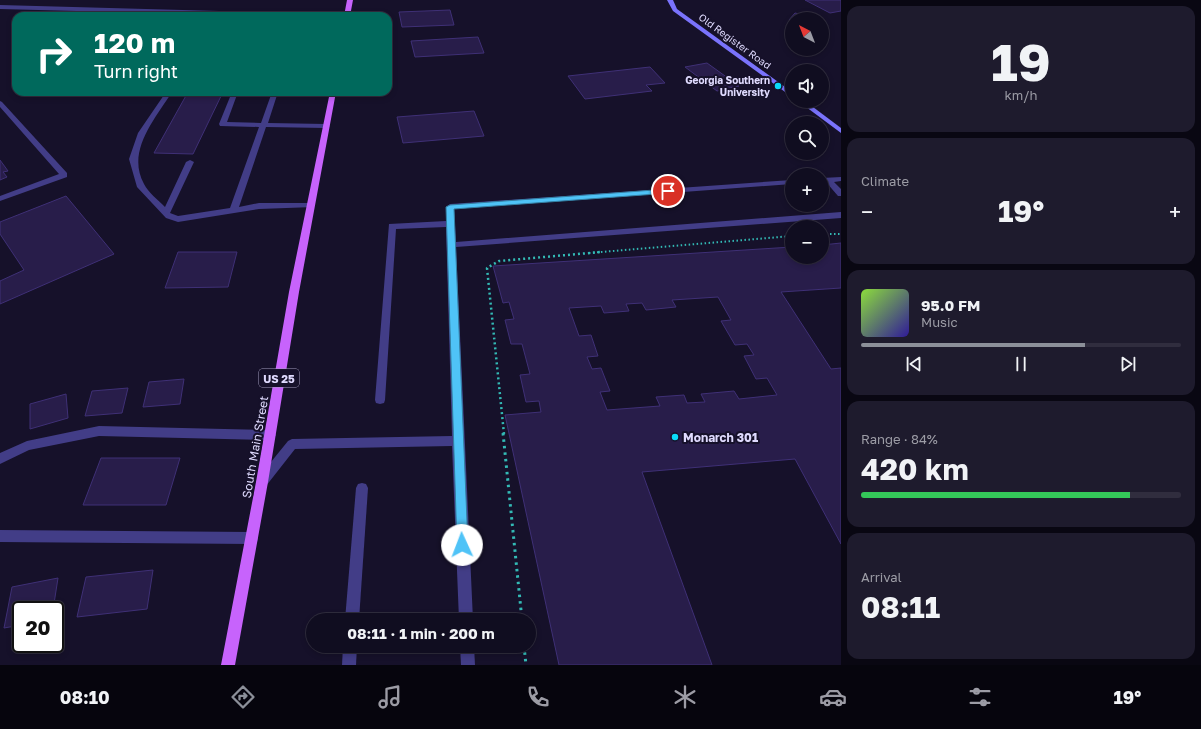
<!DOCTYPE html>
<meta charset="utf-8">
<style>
:root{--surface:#100d20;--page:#1e1b2d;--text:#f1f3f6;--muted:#9c9ca5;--line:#302d3e;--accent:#8c9099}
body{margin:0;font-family:"Golos Text",sans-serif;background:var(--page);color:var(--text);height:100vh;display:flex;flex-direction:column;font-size:15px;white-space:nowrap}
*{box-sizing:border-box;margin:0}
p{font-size:13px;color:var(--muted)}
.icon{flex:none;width:22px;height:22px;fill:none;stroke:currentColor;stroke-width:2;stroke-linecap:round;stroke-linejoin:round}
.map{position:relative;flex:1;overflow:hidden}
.sheet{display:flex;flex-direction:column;gap:6px;padding:6px;background:#090712;width:360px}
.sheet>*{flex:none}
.hud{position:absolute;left:12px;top:12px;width:380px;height:84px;border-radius:12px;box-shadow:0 2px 6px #0003,0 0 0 1px var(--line);background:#00695c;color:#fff;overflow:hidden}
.needle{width:26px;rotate:318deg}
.buttons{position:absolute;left:785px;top:12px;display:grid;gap:8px}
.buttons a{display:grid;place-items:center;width:44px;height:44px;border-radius:50%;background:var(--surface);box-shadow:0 2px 6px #0003,0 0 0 1px var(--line);font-size:20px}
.speed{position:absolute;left:12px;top:601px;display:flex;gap:8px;font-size:20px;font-weight:700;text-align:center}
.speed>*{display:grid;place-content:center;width:52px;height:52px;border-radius:50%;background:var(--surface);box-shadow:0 2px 6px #0003,0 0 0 1px var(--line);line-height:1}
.speed .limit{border:2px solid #111;border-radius:6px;background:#fff;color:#111}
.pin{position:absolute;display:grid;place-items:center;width:34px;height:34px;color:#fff;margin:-17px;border:2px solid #fff;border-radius:50%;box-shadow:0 1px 4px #0007}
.me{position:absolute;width:44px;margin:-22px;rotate:358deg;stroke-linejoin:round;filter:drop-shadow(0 0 3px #0008)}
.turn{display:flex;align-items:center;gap:14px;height:84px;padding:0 16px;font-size:18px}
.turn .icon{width:52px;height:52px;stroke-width:2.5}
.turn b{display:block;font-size:28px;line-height:34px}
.big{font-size:30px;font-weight:700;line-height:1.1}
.sheet .card{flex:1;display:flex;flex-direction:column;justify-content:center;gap:6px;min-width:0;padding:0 14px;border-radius:12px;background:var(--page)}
.sheet .dial{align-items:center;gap:0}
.dial b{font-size:52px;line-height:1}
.song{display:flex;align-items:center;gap:12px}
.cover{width:48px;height:48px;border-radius:6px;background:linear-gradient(135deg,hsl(90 70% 55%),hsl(250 70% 35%))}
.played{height:4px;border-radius:2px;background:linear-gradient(90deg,var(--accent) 70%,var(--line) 70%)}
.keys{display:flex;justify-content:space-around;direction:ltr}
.heat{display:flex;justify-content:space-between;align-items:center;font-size:22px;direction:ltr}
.charge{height:6px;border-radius:3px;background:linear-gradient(90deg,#34c759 84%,var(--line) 0)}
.trip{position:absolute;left:306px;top:613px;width:230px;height:40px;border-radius:20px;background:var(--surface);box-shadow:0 2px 6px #0003,0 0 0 1px var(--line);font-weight:700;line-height:40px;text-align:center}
.dock{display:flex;height:64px;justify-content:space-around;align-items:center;background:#06050d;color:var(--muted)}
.dock .icon{width:28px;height:28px}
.dock .on{color:var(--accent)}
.dock b{font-size:18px;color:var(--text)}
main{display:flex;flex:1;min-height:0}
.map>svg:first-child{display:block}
.building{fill:#281d4a;stroke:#3f3076;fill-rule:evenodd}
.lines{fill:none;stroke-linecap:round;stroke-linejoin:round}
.path-far2{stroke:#33bab5;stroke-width:2;stroke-dasharray:1.5 2.5;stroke-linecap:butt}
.path-far1{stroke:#33bab5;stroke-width:2.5;stroke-dasharray:2 3;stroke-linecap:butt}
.path{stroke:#33bab5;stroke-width:3;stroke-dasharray:2.5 4;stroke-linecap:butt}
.lane{fill:#423d87;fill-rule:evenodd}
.street{fill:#423d87;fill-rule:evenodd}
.secondary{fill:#7a73fc;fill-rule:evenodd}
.primary{fill:#c763fc;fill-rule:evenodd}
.route{fill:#4fc3f7;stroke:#337fa1}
.poi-dot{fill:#0adcfa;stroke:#16112a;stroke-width:1.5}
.labels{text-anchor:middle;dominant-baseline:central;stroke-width:4;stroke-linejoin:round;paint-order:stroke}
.far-street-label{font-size:10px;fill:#dfdafe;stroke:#16112a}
.far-poi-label{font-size:10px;font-weight:bold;fill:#dfdafe;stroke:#16112a;text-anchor:end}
.shield{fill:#16112a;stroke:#a39ebe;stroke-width:1}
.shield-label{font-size:11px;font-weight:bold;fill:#dfdafe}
.poi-label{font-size:12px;font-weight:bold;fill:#dfdafe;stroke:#16112a;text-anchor:start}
.street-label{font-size:12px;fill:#dfdafe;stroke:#16112a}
</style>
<main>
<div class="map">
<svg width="841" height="665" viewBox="0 0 841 665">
<rect width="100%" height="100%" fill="#16112a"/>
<!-- building -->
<g class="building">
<polygon points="805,0 841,0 841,11 830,13"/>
<polygon points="450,10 454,25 402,27 399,12"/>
<polygon points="795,13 811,17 810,19 789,20"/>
<polygon points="478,37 484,53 415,57 411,41"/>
<polygon points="707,63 739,86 717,91 685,67"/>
<polygon points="650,67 665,83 646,85 652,91 585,99 568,76"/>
<polygon points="188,92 223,92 193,154 154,153"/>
<polygon points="474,111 484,136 403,143 397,117"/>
<polygon points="0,160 8,171 3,172 7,177 0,180"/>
<polygon points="66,196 114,254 0,304 0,281 24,270 0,234 0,222"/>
<path d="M841,243V288L781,292L831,369L841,368V544L795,459L642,472L712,665H559L505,415L541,412L539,401L526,402L520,375L530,374L522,344H511L505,320L514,319L509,302L503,303L493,266L792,247V257H822V245ZM718,297L731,320L721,321L735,345L747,344L754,355L744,356L756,379L767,378L777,395L739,399L734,391L701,394L705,402L687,403L684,395L656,397L660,406L607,410L600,392L610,391L601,368L592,369L587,357L598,356L591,335L579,336L569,308L601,306L604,313L629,311L626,304L642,303L646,310L676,307L672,300Z"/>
<polygon points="178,252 237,252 228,287 165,288"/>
<polygon points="184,379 180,404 143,407 149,382"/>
<polygon points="128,388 122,413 85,416 92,391"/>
<polygon points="66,394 68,418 30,429 30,404"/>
<polygon points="101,458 180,458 166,505 83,505"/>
<polygon points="153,570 147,609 77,617 86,577"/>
<polygon points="58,578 53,610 21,610 21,625 4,628 12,587"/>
</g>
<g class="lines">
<!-- path-far2 -->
<g class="path-far2">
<polyline points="822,234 841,234"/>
<polyline points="589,253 792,236"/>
</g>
<!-- path-far1 -->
<polyline class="path-far1" points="504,434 487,268 499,261 601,252"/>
<!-- path -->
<g class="path">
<polyline points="503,433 522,620"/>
<polyline points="524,646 526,665"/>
</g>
<!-- lane -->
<g class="lane">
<path d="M166,92H172C155,119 126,151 144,184C148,192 158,200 165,207L186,162L190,160L194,162L170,213L178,216L230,208L259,127L220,126L219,124L232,92H238L227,122L261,123L272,92H278L268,123L326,124L330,126L326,128L266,127L239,207L259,203H314V207L259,209L178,222L166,218L137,187L129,159L138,133Z"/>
<polygon points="841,177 841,181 834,182 841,189 841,196 838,196 826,182 822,182 822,178"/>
<polygon points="792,180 792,184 454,209 456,242 841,212 841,218 456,247 473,620 459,620 452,446 295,449 266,486 262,487 258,486 256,482 258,478 288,441 292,439 452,436 446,227 396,229 385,400 384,403 380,404 376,403 375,400 389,224 446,221 446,207 450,204"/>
<polygon points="99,426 270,430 274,432 276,435 274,438 270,440 99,436 29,450 0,464 0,453 27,441"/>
<polygon points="362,483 366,484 368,488 359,620 345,620 356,488 358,484"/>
<polygon points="0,530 252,532 257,534 258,538 257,542 252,544 0,542"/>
<polygon points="343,646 357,646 356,665 342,665"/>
<polygon points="460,646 474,646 475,665 461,665"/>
</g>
<!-- street -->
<g class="street">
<polygon points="0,5 329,14 332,16 267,16 0,9"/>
<polygon points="0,101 2,102 67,173 67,177 0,201 0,196 59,174 0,107"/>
</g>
<!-- secondary -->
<g class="secondary">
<polygon points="667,0 673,0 677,9 792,92 792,97 673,11"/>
<polygon points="798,101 805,101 841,128 841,133"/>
</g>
<!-- primary -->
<g class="primary">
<polygon points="347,0 353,0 350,16 344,16"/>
<polygon points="330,92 336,92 299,292 268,482 235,665 221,665 256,482 289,292"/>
</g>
</g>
<!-- route -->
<polygon class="route" points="668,189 671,191 670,193 454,209 468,545 467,549 462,551 458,549 457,545 446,207 450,205"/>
<!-- markers -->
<g class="poi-dot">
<circle cx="778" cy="86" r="4"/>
<circle cx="675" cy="437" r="4"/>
</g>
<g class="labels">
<!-- far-street labels -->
<g class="far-street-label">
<text transform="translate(735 41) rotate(36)">Old Register Road</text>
</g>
<!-- far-poi labels -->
<g class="far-poi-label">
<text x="770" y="80">Georgia Southern<tspan x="770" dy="12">University</tspan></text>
</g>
<!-- shield labels -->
<rect class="shield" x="259" y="369" width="40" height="18" rx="3"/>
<g class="shield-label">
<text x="279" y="378">US 25</text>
</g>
<!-- poi labels -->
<g class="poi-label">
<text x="683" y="437">Monarch 301</text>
</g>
<!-- street labels -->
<g class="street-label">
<text transform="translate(255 447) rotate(-80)">South Main Street</text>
</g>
</g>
</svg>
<div class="buttons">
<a><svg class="needle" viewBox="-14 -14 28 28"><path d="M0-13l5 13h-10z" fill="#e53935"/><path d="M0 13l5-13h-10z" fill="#9c9ca5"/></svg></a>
<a><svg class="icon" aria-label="sound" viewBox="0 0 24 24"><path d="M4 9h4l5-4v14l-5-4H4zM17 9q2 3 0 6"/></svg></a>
<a><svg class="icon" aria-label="search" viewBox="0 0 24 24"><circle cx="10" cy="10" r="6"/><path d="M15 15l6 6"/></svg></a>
<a>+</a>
<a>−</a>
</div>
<div class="speed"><div class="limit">20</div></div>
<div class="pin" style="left:668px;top:191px;background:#d93025"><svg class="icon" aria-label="arrive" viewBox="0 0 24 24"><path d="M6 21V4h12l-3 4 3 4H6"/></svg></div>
<svg class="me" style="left:462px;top:545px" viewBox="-20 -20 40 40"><circle r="19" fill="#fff"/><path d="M0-13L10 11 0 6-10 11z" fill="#4fc3f7"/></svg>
<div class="trip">08:11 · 1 min · 200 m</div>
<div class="hud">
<div class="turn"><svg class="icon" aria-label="right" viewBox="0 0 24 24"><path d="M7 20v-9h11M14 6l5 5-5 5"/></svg><div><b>120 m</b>Turn right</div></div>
</div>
</div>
<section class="sheet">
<div class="card dial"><b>19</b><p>km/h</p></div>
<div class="card"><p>Climate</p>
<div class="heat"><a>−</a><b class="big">19°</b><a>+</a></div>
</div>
<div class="card">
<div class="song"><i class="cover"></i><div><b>95.0 FM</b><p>Music</p></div></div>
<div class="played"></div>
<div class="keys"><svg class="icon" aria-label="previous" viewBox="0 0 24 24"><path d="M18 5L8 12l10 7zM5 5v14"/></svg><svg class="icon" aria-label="pause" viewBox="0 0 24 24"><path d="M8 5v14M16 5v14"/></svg><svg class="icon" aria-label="next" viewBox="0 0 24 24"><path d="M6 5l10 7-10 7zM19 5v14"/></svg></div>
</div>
<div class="card"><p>Range · 84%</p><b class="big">420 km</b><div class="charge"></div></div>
<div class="card"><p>Arrival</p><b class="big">08:11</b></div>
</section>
</main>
<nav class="dock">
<b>08:10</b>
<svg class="icon on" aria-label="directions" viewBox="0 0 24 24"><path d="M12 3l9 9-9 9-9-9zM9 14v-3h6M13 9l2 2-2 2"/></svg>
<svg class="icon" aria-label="music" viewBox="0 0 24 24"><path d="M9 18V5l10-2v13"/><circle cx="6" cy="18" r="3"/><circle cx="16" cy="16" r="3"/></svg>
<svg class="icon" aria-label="phone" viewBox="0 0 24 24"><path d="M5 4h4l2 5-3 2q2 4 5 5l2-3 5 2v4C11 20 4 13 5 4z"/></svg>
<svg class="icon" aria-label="climate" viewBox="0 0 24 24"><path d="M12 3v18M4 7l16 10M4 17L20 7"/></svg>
<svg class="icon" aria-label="car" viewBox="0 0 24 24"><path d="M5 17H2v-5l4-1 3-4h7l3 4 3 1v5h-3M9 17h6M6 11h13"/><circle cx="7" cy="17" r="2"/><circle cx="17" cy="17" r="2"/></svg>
<svg class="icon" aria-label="filters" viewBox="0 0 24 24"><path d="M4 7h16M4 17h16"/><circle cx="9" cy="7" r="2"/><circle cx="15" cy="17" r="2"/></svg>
<b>19°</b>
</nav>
